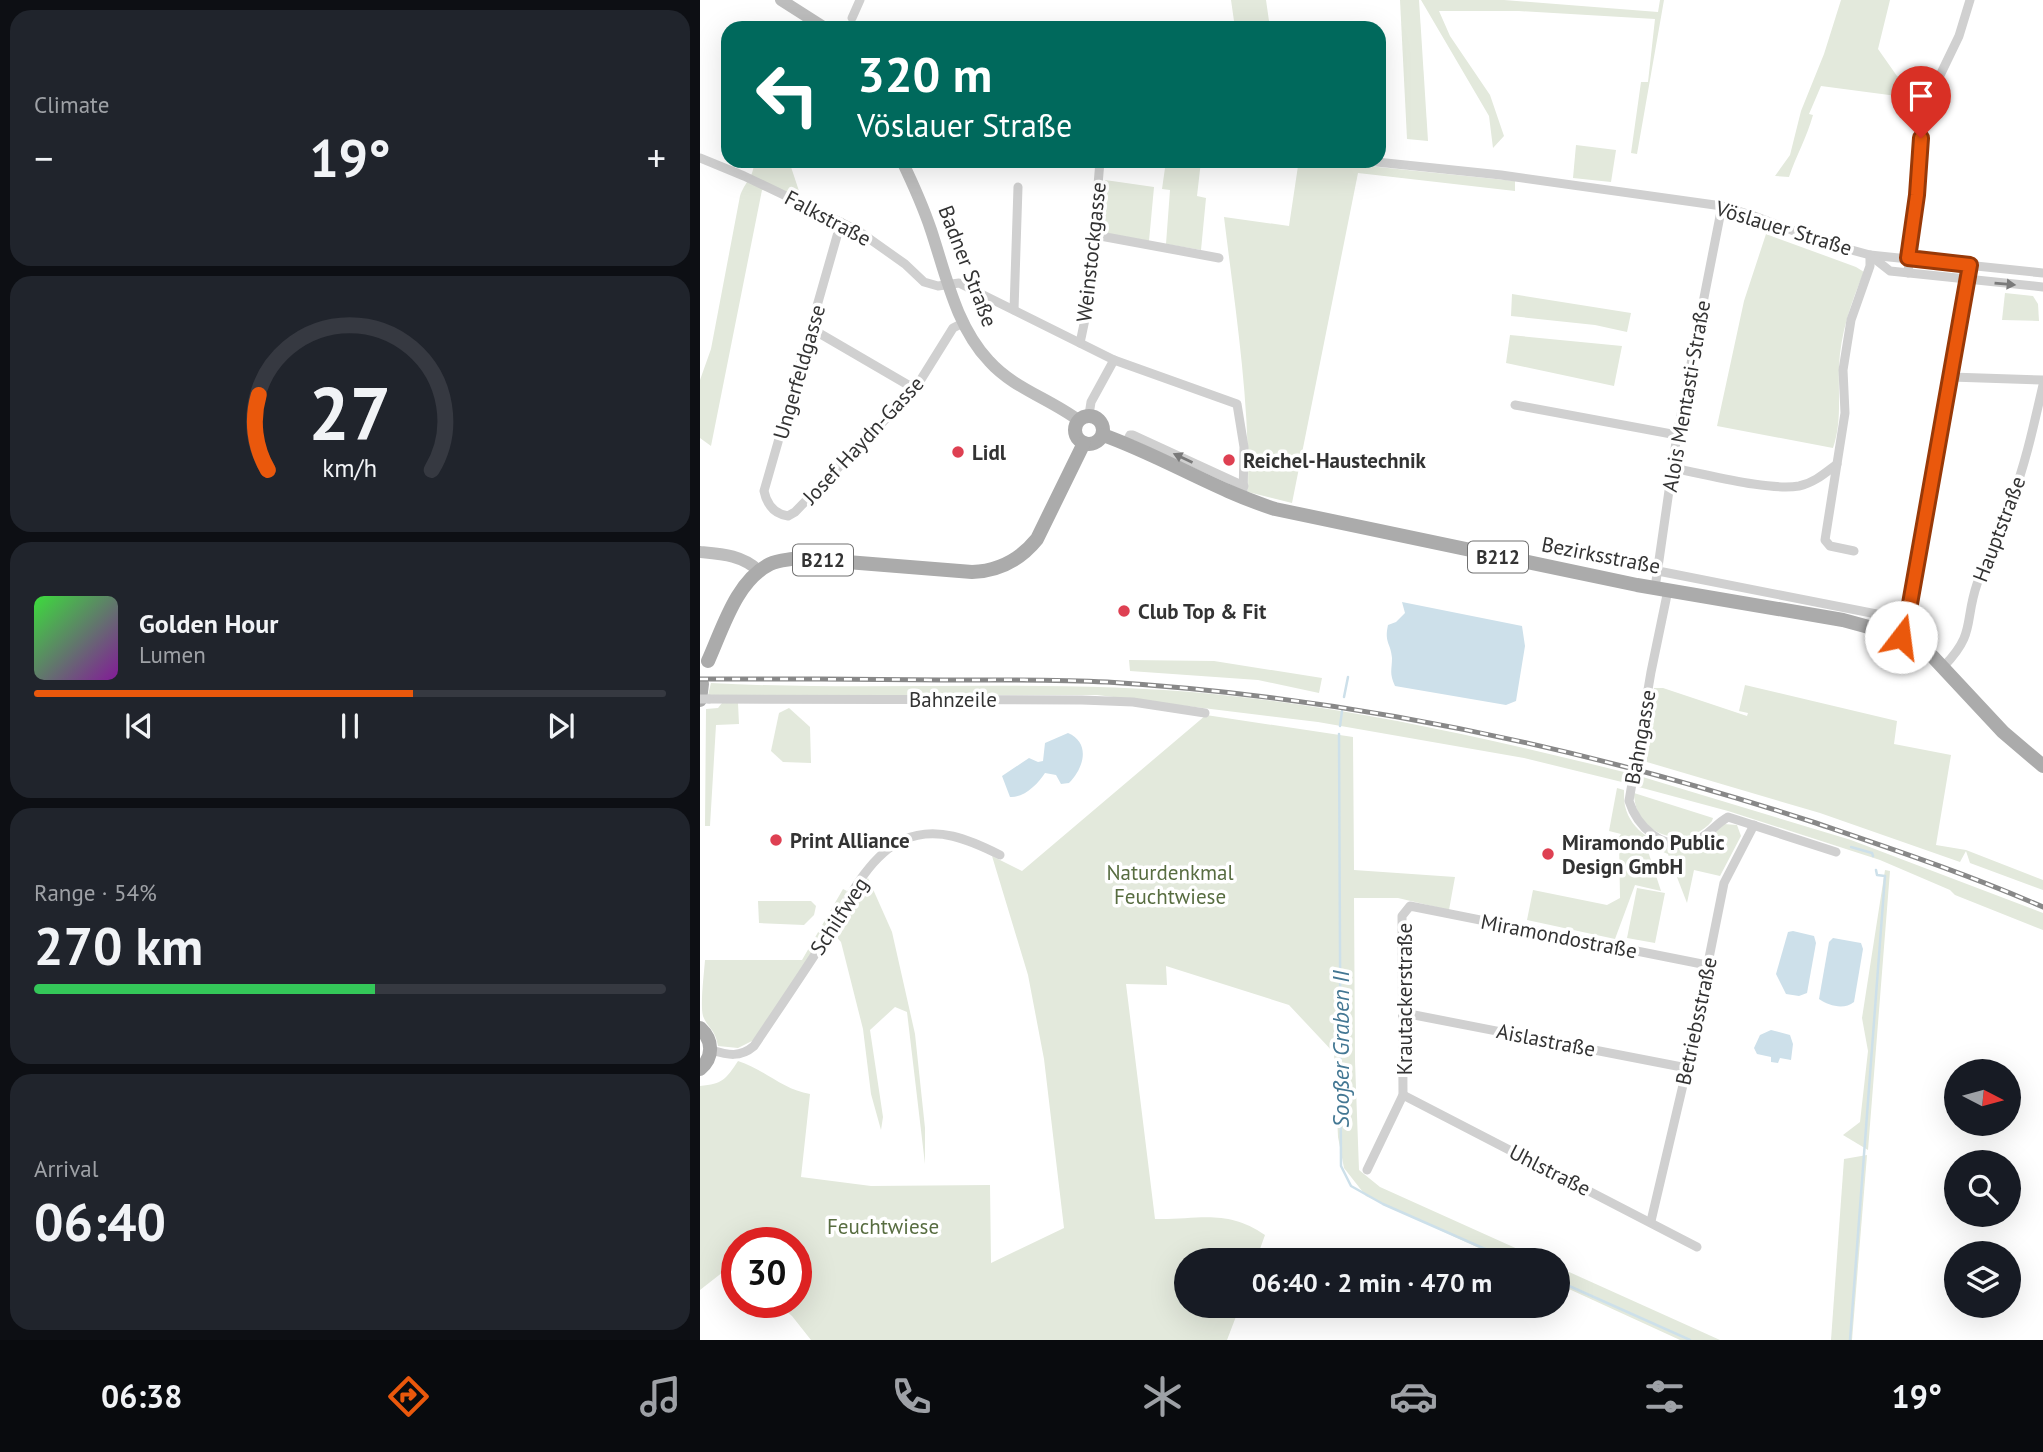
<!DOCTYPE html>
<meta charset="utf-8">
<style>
:root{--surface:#171b24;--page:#20242c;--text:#f1f3f6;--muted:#9ea1a6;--line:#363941;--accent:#ea580c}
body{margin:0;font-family:"PT Sans",sans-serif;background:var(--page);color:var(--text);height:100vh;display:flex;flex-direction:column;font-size:26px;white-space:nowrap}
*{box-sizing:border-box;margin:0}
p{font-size:23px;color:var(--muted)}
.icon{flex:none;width:38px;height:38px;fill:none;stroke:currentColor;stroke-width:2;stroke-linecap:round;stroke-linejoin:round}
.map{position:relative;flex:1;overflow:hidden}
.side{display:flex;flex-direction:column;gap:10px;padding:10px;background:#0d0f14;width:700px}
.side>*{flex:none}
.banner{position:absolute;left:21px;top:21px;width:665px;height:147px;border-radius:21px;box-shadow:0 7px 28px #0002;background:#00695c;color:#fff;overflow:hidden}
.needle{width:46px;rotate:96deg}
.controls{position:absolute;left:1244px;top:1059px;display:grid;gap:14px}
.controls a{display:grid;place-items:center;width:77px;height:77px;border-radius:50%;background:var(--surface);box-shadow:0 7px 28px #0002;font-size:35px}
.speed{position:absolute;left:21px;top:1227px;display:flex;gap:14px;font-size:35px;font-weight:700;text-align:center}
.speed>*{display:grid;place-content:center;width:91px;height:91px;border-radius:50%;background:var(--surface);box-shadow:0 7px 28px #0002;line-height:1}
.speed .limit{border:10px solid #d22;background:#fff;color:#111}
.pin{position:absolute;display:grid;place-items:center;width:60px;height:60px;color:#fff;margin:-72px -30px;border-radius:50% 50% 50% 0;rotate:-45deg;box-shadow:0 0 7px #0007}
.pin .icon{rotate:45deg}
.me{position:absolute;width:77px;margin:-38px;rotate:15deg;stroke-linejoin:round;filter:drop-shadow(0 0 5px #0008)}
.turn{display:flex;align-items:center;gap:24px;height:147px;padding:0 21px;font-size:32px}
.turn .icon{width:91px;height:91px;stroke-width:2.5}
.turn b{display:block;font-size:49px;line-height:60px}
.big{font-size:52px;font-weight:700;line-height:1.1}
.side .tile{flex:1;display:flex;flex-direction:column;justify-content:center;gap:10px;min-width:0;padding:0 24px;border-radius:21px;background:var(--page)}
.side .dial{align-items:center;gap:0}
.dial svg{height:182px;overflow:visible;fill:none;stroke:var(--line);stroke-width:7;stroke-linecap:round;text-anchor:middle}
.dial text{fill:var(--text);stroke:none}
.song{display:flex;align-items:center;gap:21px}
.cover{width:84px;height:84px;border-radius:10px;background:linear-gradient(135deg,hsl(120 70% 55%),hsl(290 70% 35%))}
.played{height:7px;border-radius:4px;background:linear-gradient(90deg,var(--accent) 60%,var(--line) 60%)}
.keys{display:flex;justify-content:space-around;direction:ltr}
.heat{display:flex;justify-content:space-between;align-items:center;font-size:38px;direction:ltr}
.charge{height:10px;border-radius:5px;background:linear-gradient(90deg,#34c759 54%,var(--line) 0)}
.trip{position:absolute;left:474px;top:1248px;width:396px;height:70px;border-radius:35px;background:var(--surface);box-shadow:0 7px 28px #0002;font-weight:700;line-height:70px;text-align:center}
.tabs{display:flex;height:112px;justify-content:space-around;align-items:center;background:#090b0e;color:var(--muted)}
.tabs .icon{width:49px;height:49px}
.tabs .active{color:var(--accent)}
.tabs b{font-size:32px;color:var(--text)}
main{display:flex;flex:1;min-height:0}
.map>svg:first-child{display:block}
.green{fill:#e3e9dc}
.water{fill:#cde0ea}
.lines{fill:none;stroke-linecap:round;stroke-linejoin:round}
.stream{stroke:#cde0ea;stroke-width:2.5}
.street{stroke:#d0d0d0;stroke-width:9}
.secondary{stroke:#bdbdbd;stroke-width:12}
.primary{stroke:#ababab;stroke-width:14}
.rail-casing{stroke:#888;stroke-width:5}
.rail{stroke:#fff;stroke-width:2.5;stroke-dasharray:8;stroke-linecap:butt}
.street-bridge{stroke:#d0d0d0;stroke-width:9}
.oneway{fill:#7a7a7a}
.route-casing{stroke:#983908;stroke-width:18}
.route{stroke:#ea580c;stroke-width:12}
.poi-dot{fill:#de4052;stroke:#fff;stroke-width:2.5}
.labels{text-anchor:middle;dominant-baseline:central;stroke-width:7;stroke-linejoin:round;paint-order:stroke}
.shield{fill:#fff;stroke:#707070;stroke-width:2}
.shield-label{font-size:19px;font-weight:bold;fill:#333}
.street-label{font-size:21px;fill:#333;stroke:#fff}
.poi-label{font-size:21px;font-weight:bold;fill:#333;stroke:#fff;text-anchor:start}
.park-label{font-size:21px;fill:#586d41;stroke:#fff}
.water-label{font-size:23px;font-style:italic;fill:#437793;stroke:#fff}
</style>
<main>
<section class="side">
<div class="tile"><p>Climate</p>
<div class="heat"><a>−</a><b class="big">19°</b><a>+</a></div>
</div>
<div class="tile dial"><svg viewBox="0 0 100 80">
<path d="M14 69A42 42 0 1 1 86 69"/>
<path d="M14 69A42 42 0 0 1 10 36" stroke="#ea580c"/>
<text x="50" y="56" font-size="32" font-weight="700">27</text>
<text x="50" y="72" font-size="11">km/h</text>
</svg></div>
<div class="tile">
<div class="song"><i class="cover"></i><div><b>Golden Hour</b><p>Lumen</p></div></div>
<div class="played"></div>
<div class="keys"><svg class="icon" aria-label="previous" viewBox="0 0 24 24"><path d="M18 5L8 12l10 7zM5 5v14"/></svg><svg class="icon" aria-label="pause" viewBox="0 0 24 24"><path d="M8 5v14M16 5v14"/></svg><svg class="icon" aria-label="next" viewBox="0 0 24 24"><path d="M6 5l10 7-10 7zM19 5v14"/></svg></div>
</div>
<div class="tile"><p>Range · 54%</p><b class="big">270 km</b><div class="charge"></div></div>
<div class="tile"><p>Arrival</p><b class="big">06:40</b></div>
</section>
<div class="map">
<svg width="1343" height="1340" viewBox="0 0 1343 1340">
<rect width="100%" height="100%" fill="#fff"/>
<!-- green -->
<g class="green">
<polygon points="531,0 566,0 570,28 535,28"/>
<polygon points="700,0 719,0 728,141 707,139"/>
<polygon points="721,0 804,0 958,12 960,0 964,0 937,154 931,153 941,82 948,82 955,19 819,11 739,11 750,36 790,95 804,136 793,148 789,116"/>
<path d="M1141,0H1190L1178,49L1197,76L1231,83L1227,100L1121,86L1109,114L1113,115C1107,137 1096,156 1089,177L1075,176L1090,155L1101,111L1124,54Z"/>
<polygon points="876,145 916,150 911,182 873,178"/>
<path d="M54,161H89L100,194L62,190L11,446L0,438V380L11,349L40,196C45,181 54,178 54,161Z"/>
<polygon points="466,161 501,161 497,196 506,198 501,250 466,244 470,190 462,189"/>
<path d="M565,161H619L815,181V191L658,173L592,503L548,492C550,400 535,308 524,217L589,226L598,166Z"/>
<polygon points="405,180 454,187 449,241 406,233 402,226"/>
<path d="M1066,234L1156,267L1164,272C1151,302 1140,335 1139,367C1138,395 1142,422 1133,448L1017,426L1044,301Z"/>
<polygon points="1305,293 1333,296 1338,304 1339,321 1302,320"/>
<polygon points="812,294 931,313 927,332 895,325 811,316"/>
<polygon points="810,335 922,346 914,386 806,363"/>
<polygon points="429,660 514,661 622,678 619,693 558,680 430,671"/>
<path d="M11,683C178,692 346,678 513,694C654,708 791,739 928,773L926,783L824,758L618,722L397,695H8Z"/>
<polygon points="1045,685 1197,721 1194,744 1251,755 1236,845 1266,850 1343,880 1343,890 1270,863 1266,851 1260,862 1120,813 940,760 954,688 963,688 1047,716 1048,713 1039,711"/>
<polygon points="22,703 38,703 39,724 16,725 10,826 5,826 6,709 18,708"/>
<polygon points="89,708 110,727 111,763 83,762 71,751 79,713"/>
<path d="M506,715L653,737L654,870L755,877L749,910L698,898H654L655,1061L659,1170L680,1187L842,1260H805L666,1196L644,1168L638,1137L634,1053L589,1005L466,966L467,985L426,984L455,1219C498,1220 526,1208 565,1235L556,1260H486V1306H540L527,1340H111L92,1316L76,1302H96V1242H37V1261L0,1290V1086C23,1084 26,1079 38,1061C64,1069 83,1090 110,1094L101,1177L171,1186L290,1185L291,1263L364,1228L344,1059L328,975L292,856L322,871Z"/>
<polygon points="936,775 1151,840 1343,913 1343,930 1255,895 1250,890 1180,860 1028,811 935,786"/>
<path d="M917,788L924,790C924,795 924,801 925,806C932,837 971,854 999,844C1010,840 1016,831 1024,824L1037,825L1041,836L1020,876L994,870L987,903L968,854L946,845L961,891L935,885L915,939L827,920L833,890L907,905L920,898L919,837L921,834L909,831Z"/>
<path d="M934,793L1013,818L1012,821C985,853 934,834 934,793Z"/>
<polygon points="1185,870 1190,871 1168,1150 1143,1135 1160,1122 1168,1051 1162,1018"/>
<polygon points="168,878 192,932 215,1034 225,1128 225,1164 207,1012 195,1007 170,1030 183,1117 181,1130 171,1094 163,1029 141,942 132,932 143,910"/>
<polygon points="937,888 965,893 955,943 927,938"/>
<path d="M143,889L147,891L94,983L58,1038L38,1048L18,1046C15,1028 8,1029 3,1016C0,1005 4,974 5,960H102Z"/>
<polygon points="111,901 116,906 114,915 104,925 59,923 58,901"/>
<polygon points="1167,1155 1152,1340 1131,1340 1144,1159"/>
<polygon points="858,1267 1020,1340 980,1340 858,1284"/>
</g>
<!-- water -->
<g class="water">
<path d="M702,602L822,626L825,646L816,701L806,705L695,686C689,673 692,670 692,658C691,643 684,643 688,625L696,622L705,613Z"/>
<path d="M368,733C391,743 384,768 369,783L361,784L356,775L345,773C338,784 324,798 310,797L302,776L329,758L338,762L343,761L345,743Z"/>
<polygon points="1093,931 1114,936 1116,943 1107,993 1099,996 1086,994 1076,974 1088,932"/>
<path d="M1133,938L1161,943L1163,949L1154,1002C1144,1010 1129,1006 1119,999L1129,942Z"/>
<polygon points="1071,1030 1090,1035 1093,1044 1091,1060 1080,1058 1078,1063 1071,1062 1071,1057 1057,1054 1054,1048 1060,1035"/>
</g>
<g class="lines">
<!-- stream -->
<g class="stream">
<polyline points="644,697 648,677"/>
<polyline points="640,726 642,711"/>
<polyline points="639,734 641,1166 651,1186 683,1204 810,1260"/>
<polyline points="1151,847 1172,853 1173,856"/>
<polyline points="858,1281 990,1340"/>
<polyline points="1150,1340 1185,876 1177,875 1176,870"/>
</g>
<!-- street -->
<g class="street">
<polyline points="152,18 160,0"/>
<polyline points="0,158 44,176 157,230 205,264 224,282 238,286 259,283 414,360 537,404 544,447 543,499"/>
<polyline points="667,161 801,175 1022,206 1054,216 1126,243 1170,255 1343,273"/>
<path d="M141,222L64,491C67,505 74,514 88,516L95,512L215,389L253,328L263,323"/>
<polyline points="395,235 519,258"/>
<polyline points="1171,256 1190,271 1343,287"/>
<polyline points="1208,273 1221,138 1232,92 1259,36 1270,0"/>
<polyline points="314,310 318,187"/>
<polyline points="112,329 215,389"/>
<polyline points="380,343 388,305 400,161"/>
<polyline points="1251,377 1343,380"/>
<polyline points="815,405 977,435"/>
<polyline points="389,415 391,402 414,360"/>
<polyline points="426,443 430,435 433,435 544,486"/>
<path d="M972,468C1006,474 1067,491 1099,486C1114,483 1125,473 1137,464"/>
<polyline points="1154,551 1130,546 1125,540 1145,413 1143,370 1151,320 1170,266 1170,255"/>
<polyline points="958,571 1207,620"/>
<polyline points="955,588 977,435 1022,206"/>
<path d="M968,590L951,672L929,801C937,826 962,851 992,842C1007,838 1015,824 1028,817L1136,852"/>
<polyline points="1201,637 1207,620 1270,265"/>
<path d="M1244,666C1276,633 1264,622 1277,584C1287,555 1301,528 1312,499C1326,462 1334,424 1343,385"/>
<polyline points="9,699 382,700 433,702 505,713"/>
<polyline points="704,1013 987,1068"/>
<path d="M11,1050C28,1055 40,1058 54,1046C78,1010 102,975 125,939C144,907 167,856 203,840C237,825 270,840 300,855"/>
<polyline points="703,1095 997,1247"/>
<polyline points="667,1170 703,1095 702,916 710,906 1007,965"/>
<polyline points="951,1221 987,1068 1024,883 1054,825"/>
</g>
<!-- secondary -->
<g class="secondary">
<polyline points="81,0 125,28"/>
<path d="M202,161C213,184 223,206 231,230C246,275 256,326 289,361C313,388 350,399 378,420"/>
<path d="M0,552C22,554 42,555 59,571"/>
</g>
<!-- primary -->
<g class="primary">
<circle cx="389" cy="430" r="14"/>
<path d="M403,435C462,456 515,490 575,509L937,585L1143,620L1187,632L1213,643L1233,657L1303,732L1343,766"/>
<path d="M8,661C23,628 36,581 70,564C78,560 89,560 97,558L272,572C299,571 320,560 337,539L384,443"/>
<polyline points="0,700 2,684"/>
<path d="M0,1028C13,1040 14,1057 0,1069"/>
</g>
<!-- rail casing -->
<g class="rail-casing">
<path id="rail" d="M0,679C81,679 161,679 242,680C297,680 352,679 407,682C649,697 887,748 1116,823C1192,849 1270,875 1343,907"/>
</g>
<!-- rail -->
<use href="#rail" class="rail"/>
<!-- street-bridge -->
<polyline class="street-bridge" points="0,699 9,699"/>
</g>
<!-- one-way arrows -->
<defs><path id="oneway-solid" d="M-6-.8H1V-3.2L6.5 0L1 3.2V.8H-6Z" transform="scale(1.75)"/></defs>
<g class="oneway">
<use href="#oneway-solid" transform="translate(1305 284) rotate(5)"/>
<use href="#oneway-solid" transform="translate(483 458) rotate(-155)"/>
</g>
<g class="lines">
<!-- route casing -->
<g class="route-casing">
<polyline id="route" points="1201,637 1208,615 1270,265 1208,258 1217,195 1221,138"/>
</g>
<!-- route -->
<use href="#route" class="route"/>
</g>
<!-- markers -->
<g class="poi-dot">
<circle cx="258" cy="452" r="7"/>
<circle cx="529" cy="460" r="7"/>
<circle cx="424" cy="611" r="7"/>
<circle cx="76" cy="840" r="7"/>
<circle cx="848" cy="854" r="7"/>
</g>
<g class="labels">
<!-- shield labels -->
<g class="shield">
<rect x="768" y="541.5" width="60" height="31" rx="5"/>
<rect x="93" y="544.5" width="60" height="31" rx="5"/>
</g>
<g class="shield-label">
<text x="798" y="557">B212</text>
<text x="123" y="560">B212</text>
</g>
<!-- street labels -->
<g class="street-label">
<text transform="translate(128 218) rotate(28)">Falkstraße</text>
<text transform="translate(1084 228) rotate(17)">Vöslauer Straße</text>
<text transform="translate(391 252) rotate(-84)">Weinstockgasse</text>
<text transform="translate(268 266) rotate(69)">Badner Straße</text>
<text transform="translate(99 372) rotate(-74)">Ungerfeldgasse</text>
<text transform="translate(986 396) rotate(-80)">Alois Mentasti-Straße</text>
<text transform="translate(163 440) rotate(-47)">Josef Haydn-Gasse</text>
<text transform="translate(1299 529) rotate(-69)">Hauptstraße</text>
<text transform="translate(901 555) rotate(11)">Bezirksstraße</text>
<text x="253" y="699">Bahnzeile</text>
<text transform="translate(940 737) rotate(-80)">Bahngasse</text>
<text transform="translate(139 916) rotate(-57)">Schilfweg</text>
<text transform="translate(859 936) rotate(11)">Miramondostraße</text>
<text transform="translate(704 999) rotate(-90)">Krautackerstraße</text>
<text transform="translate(996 1021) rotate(-78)">Betriebsstraße</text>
<text transform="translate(846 1040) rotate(11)">Aislastraße</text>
<text transform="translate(850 1170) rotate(27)">Uhlstraße</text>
</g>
<!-- poi labels -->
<g class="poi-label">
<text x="272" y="452">Lidl</text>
<text x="543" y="460">Reichel-Haustechnik</text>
<text x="438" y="611">Club Top &amp; Fit</text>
<text x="90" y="840">Print Alliance</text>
<text x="862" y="842">Miramondo Public<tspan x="862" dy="24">Design GmbH</tspan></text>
</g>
<!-- park labels -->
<g class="park-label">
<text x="470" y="872">Naturdenkmal<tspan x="470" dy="24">Feuchtwiese</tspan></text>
<text x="183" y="1226">Feuchtwiese</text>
</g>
<!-- water labels -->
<g class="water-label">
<text transform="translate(640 1049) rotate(-90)">Sooßer Graben II</text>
</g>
</g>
</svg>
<div class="controls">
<a><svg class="needle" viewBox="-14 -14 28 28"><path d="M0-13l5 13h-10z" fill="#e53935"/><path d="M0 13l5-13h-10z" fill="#9ea1a6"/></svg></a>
<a><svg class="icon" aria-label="search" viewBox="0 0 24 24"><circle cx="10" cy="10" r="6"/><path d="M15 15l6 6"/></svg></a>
<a><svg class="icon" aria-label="layers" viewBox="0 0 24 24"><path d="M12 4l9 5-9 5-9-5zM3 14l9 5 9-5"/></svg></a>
</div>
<div class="speed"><div class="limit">30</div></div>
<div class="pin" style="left:1221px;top:138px;background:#d93025"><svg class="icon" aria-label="arrive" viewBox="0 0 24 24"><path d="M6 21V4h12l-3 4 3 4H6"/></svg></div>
<svg class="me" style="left:1201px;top:637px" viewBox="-20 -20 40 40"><circle r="19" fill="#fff"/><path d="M0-13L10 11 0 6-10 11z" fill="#ea580c"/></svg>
<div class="trip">06:40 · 2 min · 470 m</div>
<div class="banner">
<div class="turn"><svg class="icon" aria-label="left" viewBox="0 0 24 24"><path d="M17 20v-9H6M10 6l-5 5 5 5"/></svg><div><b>320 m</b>Vöslauer Straße</div></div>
</div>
</div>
</main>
<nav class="tabs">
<b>06:38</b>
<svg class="icon active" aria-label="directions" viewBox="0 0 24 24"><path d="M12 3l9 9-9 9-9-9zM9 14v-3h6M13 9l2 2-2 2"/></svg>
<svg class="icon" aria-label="music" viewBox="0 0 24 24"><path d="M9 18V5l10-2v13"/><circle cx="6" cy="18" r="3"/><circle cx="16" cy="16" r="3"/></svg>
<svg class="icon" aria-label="phone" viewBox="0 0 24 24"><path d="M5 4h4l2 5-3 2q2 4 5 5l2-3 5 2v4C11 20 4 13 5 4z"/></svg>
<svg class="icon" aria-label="climate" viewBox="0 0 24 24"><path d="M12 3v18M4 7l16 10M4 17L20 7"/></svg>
<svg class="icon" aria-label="car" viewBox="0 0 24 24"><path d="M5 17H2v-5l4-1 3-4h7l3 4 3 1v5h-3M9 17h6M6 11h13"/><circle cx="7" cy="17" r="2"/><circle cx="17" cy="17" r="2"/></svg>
<svg class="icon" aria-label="filters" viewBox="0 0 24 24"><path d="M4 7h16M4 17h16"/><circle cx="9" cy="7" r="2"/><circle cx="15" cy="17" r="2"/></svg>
<b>19°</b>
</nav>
